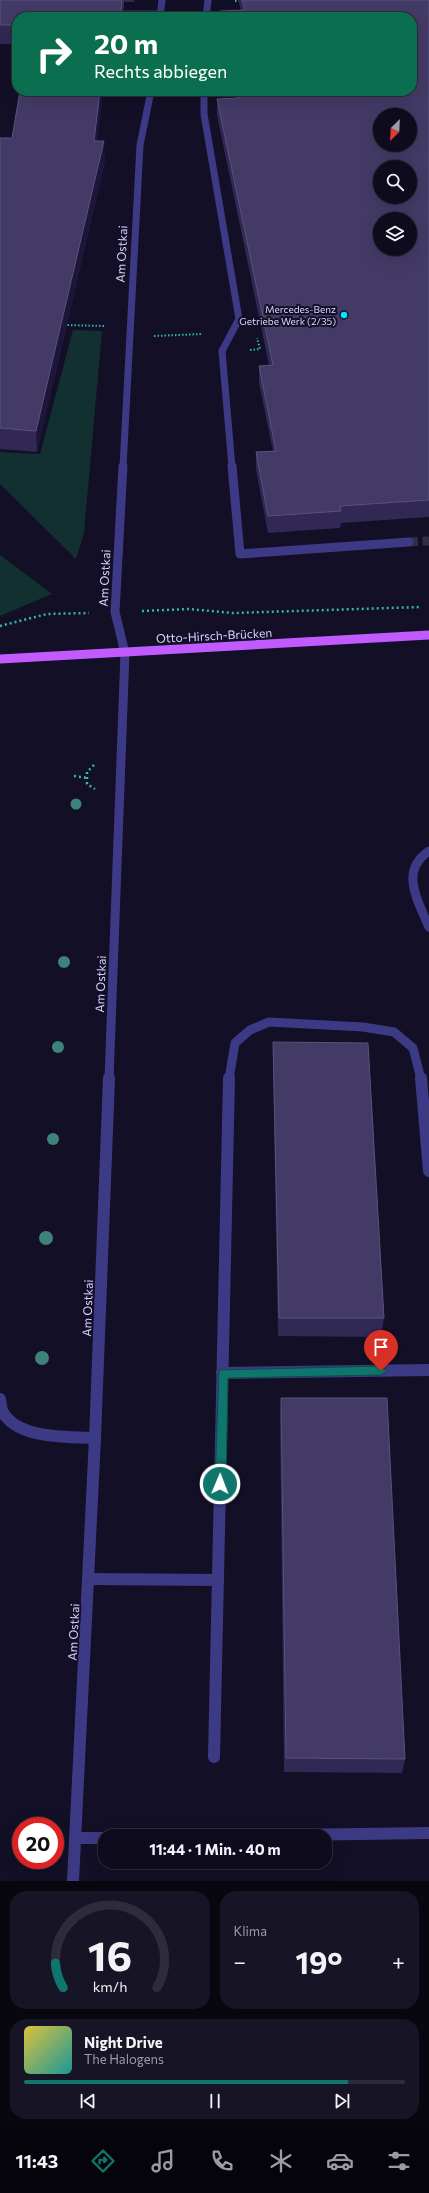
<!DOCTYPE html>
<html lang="de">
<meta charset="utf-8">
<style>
:root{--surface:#0e0b1c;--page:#171425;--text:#f1f3f6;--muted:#9b9ba3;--line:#2e2b3b;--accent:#0f766e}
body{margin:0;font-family:Commissioner,sans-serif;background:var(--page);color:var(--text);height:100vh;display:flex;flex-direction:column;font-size:15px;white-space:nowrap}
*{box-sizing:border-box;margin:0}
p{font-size:13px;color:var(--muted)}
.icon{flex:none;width:22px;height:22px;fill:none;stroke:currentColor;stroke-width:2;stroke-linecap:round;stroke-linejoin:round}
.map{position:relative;height:1881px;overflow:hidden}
.details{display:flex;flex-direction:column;gap:10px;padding:10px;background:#08060f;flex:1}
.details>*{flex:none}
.hud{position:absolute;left:12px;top:12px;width:405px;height:84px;border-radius:16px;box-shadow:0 4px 16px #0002,0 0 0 1px var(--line);background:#0b6e4f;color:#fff;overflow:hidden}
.needle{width:26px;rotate:204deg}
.tools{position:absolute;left:373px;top:108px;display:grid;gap:8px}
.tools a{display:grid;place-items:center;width:44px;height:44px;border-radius:50%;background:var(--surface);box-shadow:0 4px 16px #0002,0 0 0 1px var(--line);font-size:20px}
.speed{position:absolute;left:12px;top:1817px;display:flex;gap:8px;font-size:20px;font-weight:700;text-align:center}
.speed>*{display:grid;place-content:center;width:52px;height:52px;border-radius:50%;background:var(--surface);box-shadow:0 4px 16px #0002,0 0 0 1px var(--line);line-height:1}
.speed .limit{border:6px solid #d22;background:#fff;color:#111}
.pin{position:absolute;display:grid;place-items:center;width:34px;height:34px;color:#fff;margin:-41px -17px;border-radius:50% 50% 50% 0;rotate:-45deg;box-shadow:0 0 4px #0007}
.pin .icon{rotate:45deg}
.me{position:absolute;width:44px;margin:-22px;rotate:1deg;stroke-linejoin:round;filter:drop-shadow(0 0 3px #0008)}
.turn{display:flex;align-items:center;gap:14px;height:84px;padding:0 16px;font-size:18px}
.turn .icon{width:52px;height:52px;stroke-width:2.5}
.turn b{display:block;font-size:28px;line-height:34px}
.big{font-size:30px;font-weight:700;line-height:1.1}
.details .card{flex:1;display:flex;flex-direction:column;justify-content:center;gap:6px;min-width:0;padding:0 14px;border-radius:16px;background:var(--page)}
.details .dial{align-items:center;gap:0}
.dial svg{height:104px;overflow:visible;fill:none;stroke:var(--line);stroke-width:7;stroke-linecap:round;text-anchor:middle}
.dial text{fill:var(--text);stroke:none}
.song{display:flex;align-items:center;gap:12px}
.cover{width:48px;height:48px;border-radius:6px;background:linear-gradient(135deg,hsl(50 70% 55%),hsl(180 70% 35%))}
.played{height:4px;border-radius:2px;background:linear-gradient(90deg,var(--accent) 85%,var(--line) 85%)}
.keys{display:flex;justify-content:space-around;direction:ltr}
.heat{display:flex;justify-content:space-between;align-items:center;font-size:22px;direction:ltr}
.details .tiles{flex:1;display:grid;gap:10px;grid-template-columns:1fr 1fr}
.card:last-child{grid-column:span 2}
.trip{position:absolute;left:98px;top:1829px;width:234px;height:40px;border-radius:16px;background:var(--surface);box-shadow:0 4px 16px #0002,0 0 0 1px var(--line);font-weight:700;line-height:40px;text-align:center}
.tab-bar{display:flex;height:64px;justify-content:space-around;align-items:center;background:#06040b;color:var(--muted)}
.tab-bar .icon{width:28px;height:28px}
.tab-bar .on{color:var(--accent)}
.tab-bar b{font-size:18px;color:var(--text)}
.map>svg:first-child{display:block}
.green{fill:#12302f}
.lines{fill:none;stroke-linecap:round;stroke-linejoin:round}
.minor-tunnel{stroke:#312d47;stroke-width:9;stroke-dasharray:9 4.5;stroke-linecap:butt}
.path-far1{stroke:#2fb8b0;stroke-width:2;stroke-dasharray:1.5 2;stroke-linecap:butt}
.path{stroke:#2fb8b0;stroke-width:2.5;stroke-dasharray:2 3;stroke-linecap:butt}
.minor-far2{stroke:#3d3a85;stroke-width:7}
.minor-far1{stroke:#3d3a85;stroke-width:9}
.minor{stroke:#3d3a85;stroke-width:12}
.major{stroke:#c25bff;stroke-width:9}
.tree{fill:#3d827b}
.wall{fill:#312854}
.shaded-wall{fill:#1d163a}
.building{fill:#433a66;stroke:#5a527e;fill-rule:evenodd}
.route{fill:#0f766e;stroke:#0a4d48}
.poi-dot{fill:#00e5ff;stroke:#130f26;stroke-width:1.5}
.labels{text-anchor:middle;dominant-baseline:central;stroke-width:4;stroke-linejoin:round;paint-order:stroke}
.far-poi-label{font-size:10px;fill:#d9d4ff;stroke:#130f26;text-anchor:end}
.street-label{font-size:12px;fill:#d9d4ff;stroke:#130f26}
</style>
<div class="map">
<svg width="429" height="1881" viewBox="0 0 429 1881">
<rect width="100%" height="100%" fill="#130f26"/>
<!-- green -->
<g class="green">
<polygon points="73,330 102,331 84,533 76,559 0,484 0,452 40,454"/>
<polygon points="0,555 52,594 0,616"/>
</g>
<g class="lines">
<!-- minor-tunnel -->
<polyline class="minor-tunnel" points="409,542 429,541"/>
<!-- path-far1 -->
<g class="path-far1">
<polyline points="235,1 238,1"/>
<polyline points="64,325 105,326"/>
<polyline points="154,336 203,334"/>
<polyline points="250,350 260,349 257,338"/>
</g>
<!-- path -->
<g class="path">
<polyline points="142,611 189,609 233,613 421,607"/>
<polyline points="0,626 47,614 89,613"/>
<polyline points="94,765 87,772 87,784 95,789"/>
<polyline points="74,776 87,778"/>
</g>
<!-- minor-far2 -->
<g class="minor-far2">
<polyline points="110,14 160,14"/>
<polyline points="160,17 162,0"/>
<polyline points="206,17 208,0"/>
<polyline points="204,91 204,114 239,319 222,351 232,467"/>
<polyline points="123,467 140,145 151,91"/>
</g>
<!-- minor-far1 -->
<g class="minor-far1">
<polyline points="232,466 240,554 409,542"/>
<path d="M429,851C399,871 418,901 429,927"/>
<polyline points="109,1079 125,653 115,612 123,466"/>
<polyline points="229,1079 235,1043 250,1030 269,1022 363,1027 394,1032 413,1048 421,1079"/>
</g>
<!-- minor -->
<g class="minor">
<polyline points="421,1078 429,1171"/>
<polyline points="222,1373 429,1370"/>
<path d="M0,1399C1,1404 1,1410 4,1414C20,1439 69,1437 95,1438"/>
<polyline points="88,1579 218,1580"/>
<polyline points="214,1757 229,1078"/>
<polyline points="210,1836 429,1833"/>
<polyline points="75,1838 105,1838"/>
<polyline points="73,1881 95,1438 109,1078"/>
</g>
<!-- major -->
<polyline class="major" points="0,659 429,635"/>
</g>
<!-- trees -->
<g class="tree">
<circle cx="76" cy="804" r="5.5"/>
<circle cx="64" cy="962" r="6"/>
<circle cx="58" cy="1047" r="6"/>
<circle cx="53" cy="1139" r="6"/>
<circle cx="46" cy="1238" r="7"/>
<circle cx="42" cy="1358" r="7"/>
</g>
<!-- wall -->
<g class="wall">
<polygon points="0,0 134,0 134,2 124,2 124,9 123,9 123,17 17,17 17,44 0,44"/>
<polygon points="238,0 429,0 429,517 341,523 340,528 268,533 256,469 256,452 273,451 259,383 259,366 269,365 217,115 217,99 236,98 234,91 412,91 412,17 220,17 220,11 241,11"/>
<polygon points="20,91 103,91 97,141 105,161 37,452 0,449 0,138 12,138"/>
<polygon points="273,1042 384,1318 381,1337 278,1336 273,1063"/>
<polygon points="281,1398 405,1759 402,1773 284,1772 280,1416"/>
</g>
<!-- shaded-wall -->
<g class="shaded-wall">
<polygon points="122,0 123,17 121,17"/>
<polygon points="100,91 103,91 95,161 94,141"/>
<polygon points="104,141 105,161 37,452 36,431"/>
</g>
<!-- building -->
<g class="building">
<polygon points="0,0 122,0 121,17 17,17 17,25 0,25"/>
<path d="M242,0H429V500L340,506L341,511L268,516L256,452L276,451L259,366L273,365L217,99L239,98L238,91H412V17H221L220,11L245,10ZM380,115H410V145H380ZM380,167H410V197H380ZM380,219H410V249H380Z"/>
<polygon points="20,91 100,91 94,141 104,141 36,431 0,428 0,138 12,138"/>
<polygon points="273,1042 368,1043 384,1318 279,1318"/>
<polygon points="281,1398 387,1398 405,1759 286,1758"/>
</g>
<!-- route -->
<polygon class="route" points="381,1366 387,1371 381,1375 228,1378 226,1484 224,1488 220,1490 216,1488 215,1484 219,1370"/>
<!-- markers -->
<circle class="poi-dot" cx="344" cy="315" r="4"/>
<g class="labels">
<!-- far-poi labels -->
<g class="far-poi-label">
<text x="336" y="309">Mercedes-Benz<tspan x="336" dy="12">Getriebe Werk (2/35)</tspan></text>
</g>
<!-- street labels -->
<g class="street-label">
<text transform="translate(121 254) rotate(-87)">Am Ostkai</text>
<text transform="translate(104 578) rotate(-87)">Am Ostkai</text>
<text transform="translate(214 635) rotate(-3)">Otto-Hirsch-Brücken</text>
<text transform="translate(100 984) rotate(-88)">Am Ostkai</text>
<text transform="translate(87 1308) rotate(-88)">Am Ostkai</text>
<text transform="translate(73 1632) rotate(-87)">Am Ostkai</text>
</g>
</g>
</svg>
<div class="tools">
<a><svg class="needle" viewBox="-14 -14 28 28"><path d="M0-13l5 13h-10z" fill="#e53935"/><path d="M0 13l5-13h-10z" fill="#9b9ba3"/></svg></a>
<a><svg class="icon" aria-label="search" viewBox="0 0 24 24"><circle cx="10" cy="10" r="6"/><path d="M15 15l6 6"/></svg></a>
<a><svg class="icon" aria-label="layers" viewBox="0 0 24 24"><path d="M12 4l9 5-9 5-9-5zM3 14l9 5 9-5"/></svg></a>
</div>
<div class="speed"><div class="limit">20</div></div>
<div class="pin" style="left:381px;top:1371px;background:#d93025"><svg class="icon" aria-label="arrive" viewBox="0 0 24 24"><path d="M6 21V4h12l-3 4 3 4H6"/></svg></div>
<svg class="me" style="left:220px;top:1484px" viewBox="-20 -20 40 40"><circle r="17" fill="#0f766e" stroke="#fff" stroke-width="3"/><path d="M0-11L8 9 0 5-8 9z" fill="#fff"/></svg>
<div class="trip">11:44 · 1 Min. · 40 m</div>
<div class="hud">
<div class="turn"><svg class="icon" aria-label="right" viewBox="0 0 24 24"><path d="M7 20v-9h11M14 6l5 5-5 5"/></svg><div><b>20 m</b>Rechts abbiegen</div></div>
</div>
</div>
<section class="details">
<div class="tiles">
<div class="card dial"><svg viewBox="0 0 100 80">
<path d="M14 69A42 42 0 1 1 86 69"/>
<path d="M14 69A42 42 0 0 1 8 50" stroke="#0f766e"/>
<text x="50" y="56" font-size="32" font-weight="700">16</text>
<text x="50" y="72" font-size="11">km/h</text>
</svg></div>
<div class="card"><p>Klima</p>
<div class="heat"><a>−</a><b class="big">19°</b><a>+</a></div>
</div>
<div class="card">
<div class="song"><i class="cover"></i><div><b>Night Drive</b><p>The Halogens</p></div></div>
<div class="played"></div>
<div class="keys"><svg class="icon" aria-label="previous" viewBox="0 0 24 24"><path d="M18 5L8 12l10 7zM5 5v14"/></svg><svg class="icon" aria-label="pause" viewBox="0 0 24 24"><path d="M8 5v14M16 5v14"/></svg><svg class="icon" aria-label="next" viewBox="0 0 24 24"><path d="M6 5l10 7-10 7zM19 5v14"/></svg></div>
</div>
</div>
</section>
<nav class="tab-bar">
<b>11:43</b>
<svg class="icon on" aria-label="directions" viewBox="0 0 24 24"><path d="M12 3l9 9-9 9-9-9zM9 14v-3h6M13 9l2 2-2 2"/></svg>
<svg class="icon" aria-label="music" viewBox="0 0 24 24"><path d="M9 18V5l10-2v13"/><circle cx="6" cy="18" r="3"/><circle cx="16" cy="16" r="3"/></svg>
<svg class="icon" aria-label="phone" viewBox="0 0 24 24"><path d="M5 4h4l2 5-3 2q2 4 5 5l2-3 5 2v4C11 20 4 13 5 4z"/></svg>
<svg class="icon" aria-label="climate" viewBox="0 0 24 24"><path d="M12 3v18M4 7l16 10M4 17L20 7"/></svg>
<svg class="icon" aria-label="car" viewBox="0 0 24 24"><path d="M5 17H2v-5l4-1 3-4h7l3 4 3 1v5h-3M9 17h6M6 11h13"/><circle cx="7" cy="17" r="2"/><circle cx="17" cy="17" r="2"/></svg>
<svg class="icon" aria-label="filters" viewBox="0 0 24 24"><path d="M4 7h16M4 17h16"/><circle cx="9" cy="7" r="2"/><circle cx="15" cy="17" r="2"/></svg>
</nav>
